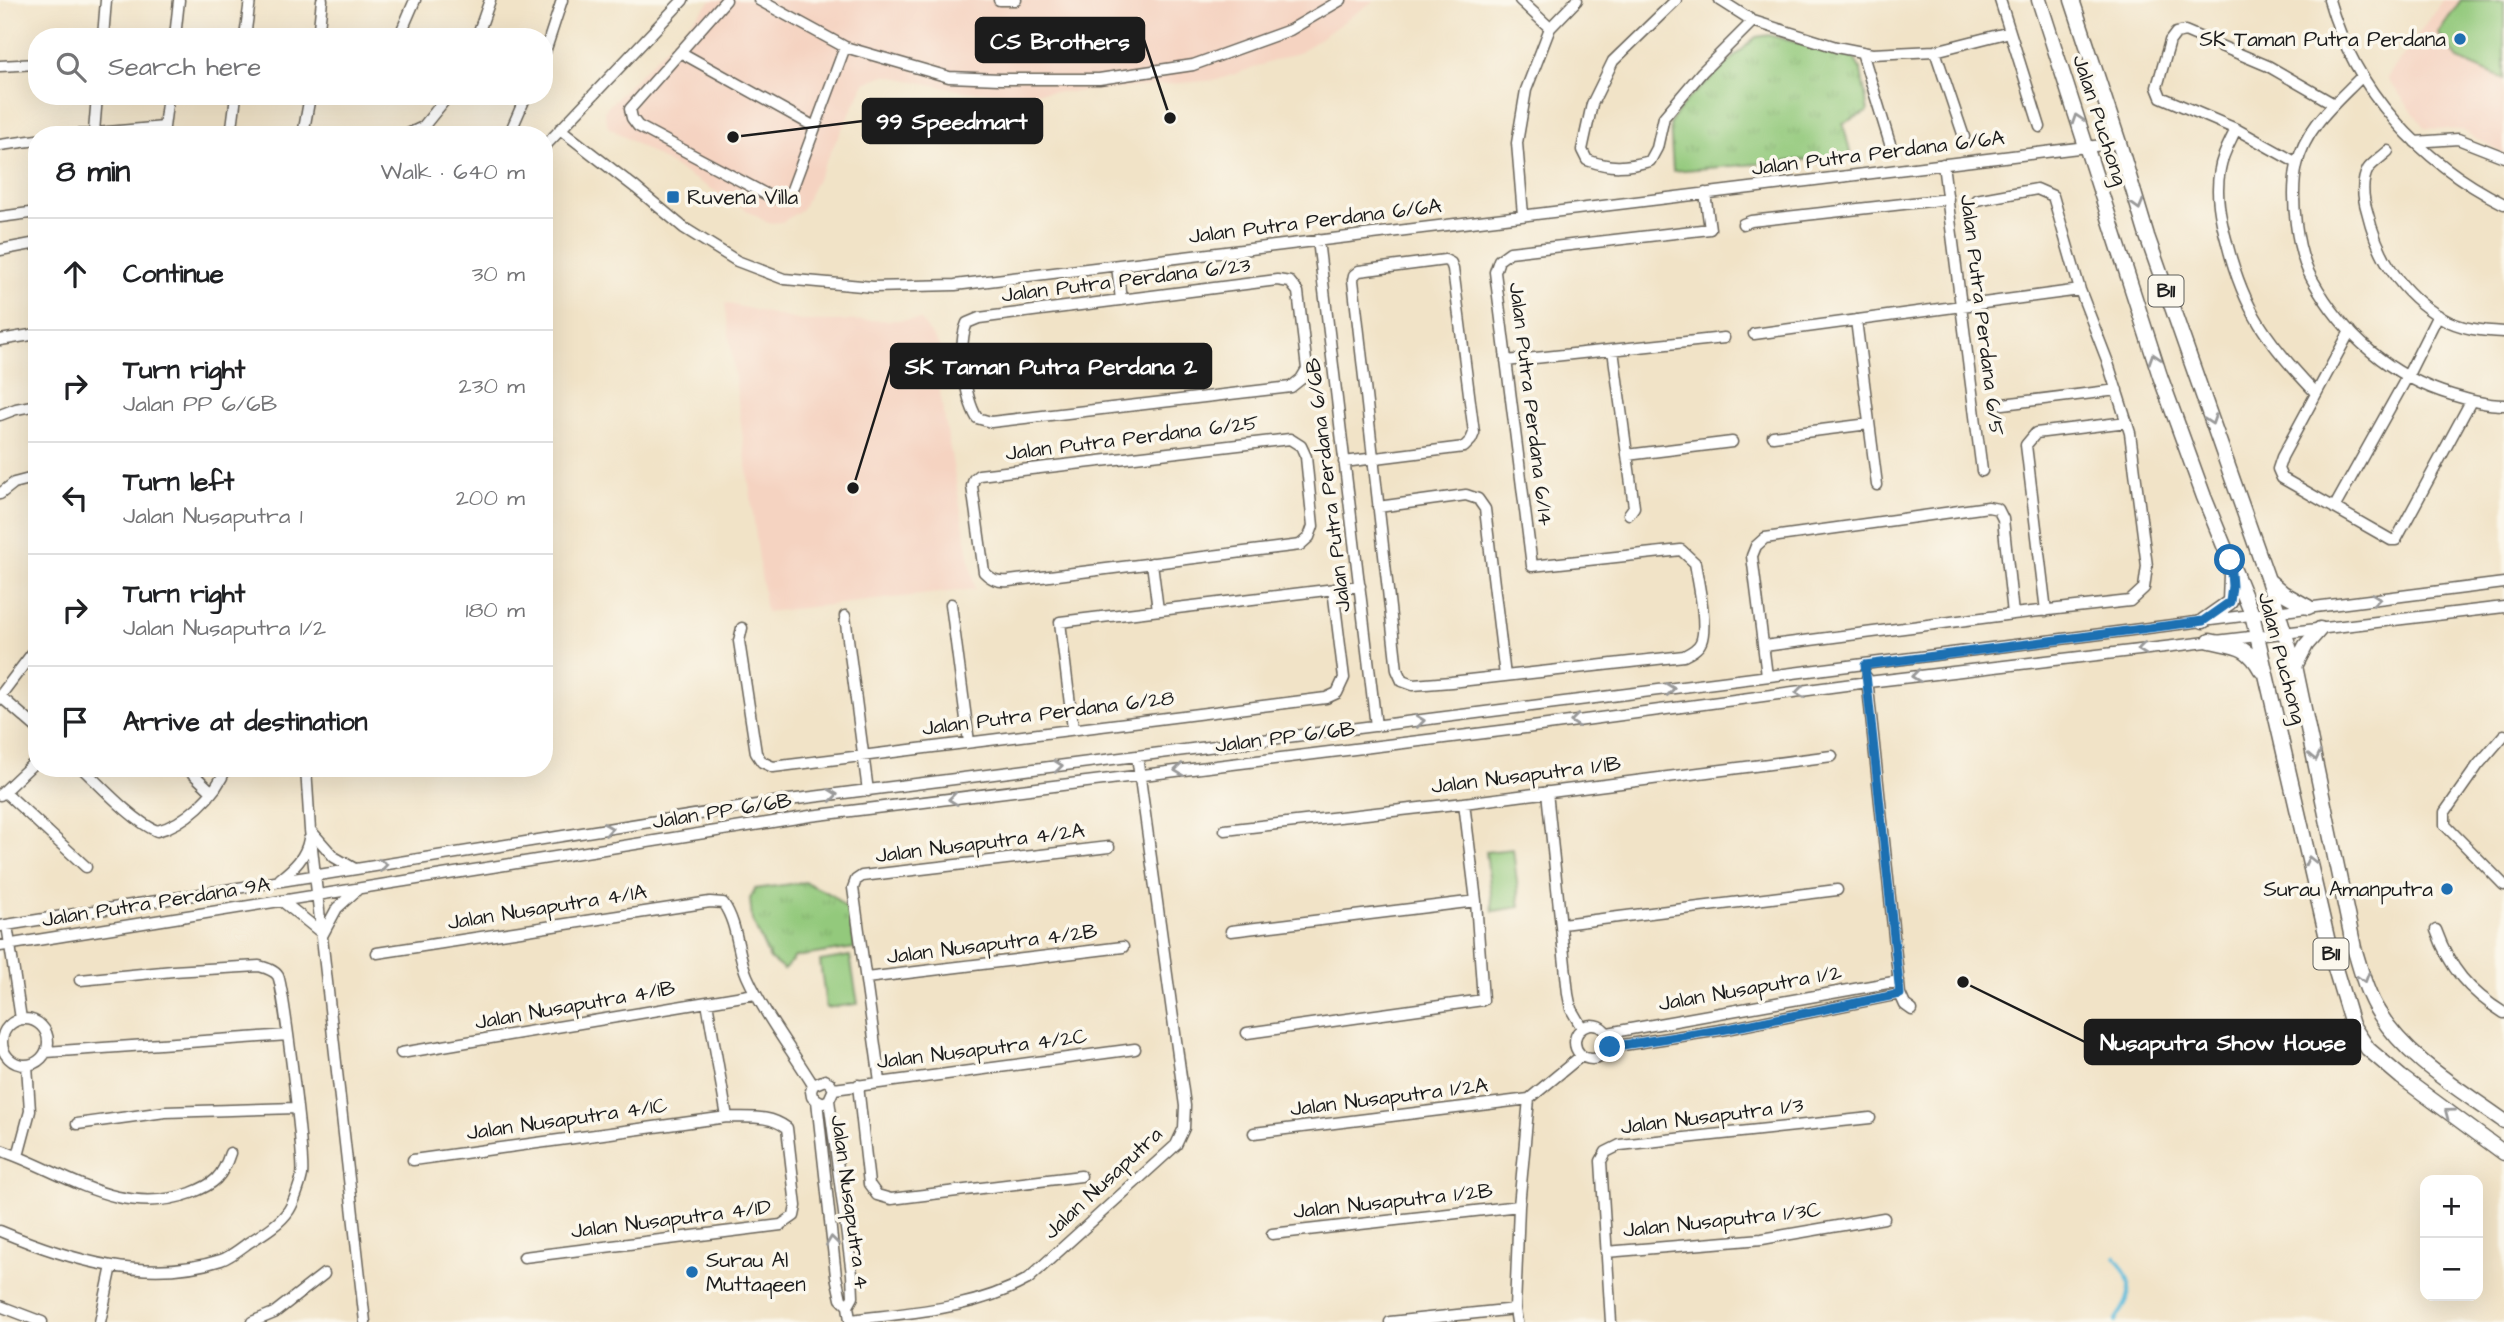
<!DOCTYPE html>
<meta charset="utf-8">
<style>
body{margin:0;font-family:"Architects Daughter",sans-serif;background:#f6f6f6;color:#202124}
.controls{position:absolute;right:21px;bottom:21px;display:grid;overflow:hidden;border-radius:14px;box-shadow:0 7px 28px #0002}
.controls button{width:63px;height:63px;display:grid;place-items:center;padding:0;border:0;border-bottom:2px solid #e0e0e0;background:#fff;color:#202124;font:35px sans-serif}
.stop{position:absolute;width:21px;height:21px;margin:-16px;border:5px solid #1f6fb2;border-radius:50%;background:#fff}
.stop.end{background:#1f6fb2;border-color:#fff;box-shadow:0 2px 7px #0008}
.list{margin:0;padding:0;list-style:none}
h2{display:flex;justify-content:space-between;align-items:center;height:91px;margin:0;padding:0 28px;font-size:30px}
h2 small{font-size:23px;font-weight:400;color:#757577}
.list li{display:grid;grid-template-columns:46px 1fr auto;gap:21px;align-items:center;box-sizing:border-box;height:112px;padding:0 28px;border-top:2px solid #e0e0e0}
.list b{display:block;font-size:26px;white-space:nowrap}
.list p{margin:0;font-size:23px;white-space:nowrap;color:#757577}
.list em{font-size:23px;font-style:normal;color:#757577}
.icon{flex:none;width:38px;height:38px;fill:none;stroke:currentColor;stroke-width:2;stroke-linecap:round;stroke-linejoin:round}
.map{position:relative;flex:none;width:2504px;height:1322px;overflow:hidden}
.search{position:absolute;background:#fff;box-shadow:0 7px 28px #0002;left:28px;top:28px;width:525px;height:77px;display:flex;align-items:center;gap:18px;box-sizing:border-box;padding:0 24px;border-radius:28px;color:#757577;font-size:26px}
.panel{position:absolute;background:#fff;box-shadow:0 7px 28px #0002;left:28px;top:126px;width:525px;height:651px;border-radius:28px}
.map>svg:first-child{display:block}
.built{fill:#f5d3c1}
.green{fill:#93c97b;stroke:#58724c;stroke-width:2}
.park{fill:url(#park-tufts);stroke:#58724c;stroke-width:2}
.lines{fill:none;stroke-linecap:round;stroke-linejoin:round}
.stream{stroke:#5cbbdb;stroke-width:3.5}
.minor-casing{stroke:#676258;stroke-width:13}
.major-casing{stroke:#676258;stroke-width:17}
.minor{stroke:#fff;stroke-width:10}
.major{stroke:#fff;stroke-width:14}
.oneway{stroke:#999}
.route{stroke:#1f6fb2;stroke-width:9}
.poi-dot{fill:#1f6fb2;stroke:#fbf7ec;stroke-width:2.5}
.labels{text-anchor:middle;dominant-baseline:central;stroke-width:7;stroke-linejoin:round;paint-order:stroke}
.shield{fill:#fbf7ec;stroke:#5f5e5a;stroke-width:2}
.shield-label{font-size:19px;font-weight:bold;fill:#1c1c1c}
.poi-label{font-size:21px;fill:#1c1c1c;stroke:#fbf7ec;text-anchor:end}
.street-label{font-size:21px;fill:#1c1c1c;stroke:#fbf7ec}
.leader{fill:none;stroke:#1c1c1c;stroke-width:2.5}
.callout-dot{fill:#1c1c1c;stroke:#fbf7ec;stroke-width:2.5}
.callout{fill:#1c1c1c;stroke:#1c1c1c;stroke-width:2.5}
.callout-label{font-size:23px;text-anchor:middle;font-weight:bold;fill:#fff}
</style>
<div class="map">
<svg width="2504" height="1322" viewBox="0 0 2504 1322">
<defs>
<pattern id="park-tufts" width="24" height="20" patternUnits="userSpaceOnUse" patternTransform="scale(1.75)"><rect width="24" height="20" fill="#93c97b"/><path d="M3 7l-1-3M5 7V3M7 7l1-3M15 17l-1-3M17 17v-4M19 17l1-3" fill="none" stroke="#7eac6a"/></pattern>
</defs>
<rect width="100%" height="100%" fill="#fbf7ec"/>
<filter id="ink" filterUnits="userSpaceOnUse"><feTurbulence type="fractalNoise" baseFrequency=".0143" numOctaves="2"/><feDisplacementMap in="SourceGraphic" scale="14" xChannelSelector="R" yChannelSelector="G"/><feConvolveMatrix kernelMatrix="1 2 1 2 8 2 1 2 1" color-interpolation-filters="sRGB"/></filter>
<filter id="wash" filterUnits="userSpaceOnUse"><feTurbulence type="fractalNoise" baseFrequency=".00686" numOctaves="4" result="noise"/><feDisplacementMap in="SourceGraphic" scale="28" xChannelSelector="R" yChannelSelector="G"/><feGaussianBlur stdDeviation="1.57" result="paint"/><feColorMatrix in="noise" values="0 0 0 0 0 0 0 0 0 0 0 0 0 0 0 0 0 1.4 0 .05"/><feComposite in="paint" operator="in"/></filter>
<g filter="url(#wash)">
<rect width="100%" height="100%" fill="#f1e3c7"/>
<path class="built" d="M712 0H1375L1300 52 1217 80 1076 92H968L885 75 865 83 802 209 783 222 768 223 608 127 604 111Z
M2443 0H2504V154L2462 130 2425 128 2387 78Z
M725 303 801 321 921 320 949 360 939 387 975 589 766 612Z"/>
<path class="green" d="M2461 0H2504V79L2458 59 2438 33Z
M1513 849 1520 907 1493 911 1486 852Z
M850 956 858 1004 826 1008 820 961Z"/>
<path class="park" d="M1769 35 1854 58 1861 70 1868 112 1843 123 1851 156 1673 171 1670 123 1686 101 1756 37Z
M805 882 832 895 848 910 855 948 795 957 784 970 770 959 752 920 750 899 755 889Z"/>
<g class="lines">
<path class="stream" d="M2115 1322C2116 1317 2120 1314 2123 1308 2135 1289 2128 1273 2115 1257"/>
</g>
</g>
<g filter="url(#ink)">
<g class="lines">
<defs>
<path id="minor" d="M726 0 630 109 632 118 638 126 773 198 785 199 791 192 845 47
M759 0 845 47 949 77 1000 79H1099L1193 65 1290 30 1341 0
M999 0H1016
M1520 0 1550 28
M1676 0 1613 61 1592 104 1582 150 1587 160C1611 169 1627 167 1650 161L1657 148 1664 117 1702 72 1753 21
M1720 0 1753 21 1836 47 1872 54 1935 51 2010 32
M2000 0 2040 127
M2329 0C2355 91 2420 162 2504 204
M103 37 106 0
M175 37 179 0
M245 37 250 0
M318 37 322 0
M399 37 415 0
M477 37 490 0
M1935 51 1964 137
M680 52 815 127
M1862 52 1891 147
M544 55 562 0
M0 66 37 64
M2362 76C2337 102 2305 127 2297 165 2290 196 2296 251 2312 279 2343 335 2391 377 2452 395 2469 400 2486 405 2504 405
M560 129 636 188 684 228 737 261 784 279 873 287 955 285 2119 143
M2236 129C2230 142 2222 155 2220 169 2215 194 2220 218 2227 243 2244 311 2268 343 2316 393
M94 132 97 96
M74 135 164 127
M163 135 168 96
M231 135 236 96
M303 135 310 96
M406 135 423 127 448 96
M509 135 526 96
M2415 142 2458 139 2504 157
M0 145 37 140
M544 147 683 0
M2388 151C2383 156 2372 163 2368 169 2361 182 2363 198 2367 211 2378 257 2400 293 2442 318 2460 329 2483 331 2504 332
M2297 163 2236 129 2161 97 2157 87 2170 41 2176 33 2185 31 2268 66 2334 104
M1943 164 1982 471
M1976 200 2037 189 2053 196 2080 290 2107 360 2130 433 2147 566 2144 588 2130 601 2013 614
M1523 215 1517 143 1526 90 1550 28 1577 0
M0 217 37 212
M1743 224 1751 221 1948 199
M1318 240 1376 726
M0 250 37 243
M1117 266 1121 300
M1277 280 1290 282 1298 292 1307 369 1301 379 1291 387 991 422 977 418C965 398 957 345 967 323L979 318Z
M1856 320 1877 485
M2350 331 2282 457 2278 469 2282 478 2391 540H2396L2471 401
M1754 334 2080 290
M0 340 37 334
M1613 350 1634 507 1629 514
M1506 361 1724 338
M2003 404 2117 390
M0 415 16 409 37 405
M1773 436 1869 424
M1290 439 1301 446 1306 457 1313 526 1309 537 1300 545 1009 581C998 582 992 580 984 572L972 486 974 479 979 475Z
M1627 455 1732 442
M1344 462 1464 447 1471 440 1474 433 1453 269 1451 263 1445 260 1359 271 1354 275 1353 280 1397 670 1402 681 1413 685 1451 682 1684 656C1690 653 1698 649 1701 642 1708 625 1698 582 1695 563L1681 550 1532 566 1495 272 1499 260 1510 252 1710 229 1705 193
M0 494 14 483 37 477
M1378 507 1466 495 1478 499 1485 509 1505 676
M2334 508 2407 377 2438 315
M1152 563 1158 610
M951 604 969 742
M2046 611 2026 445 2036 433 2127 422
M845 616 868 791
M742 628 739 641 756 753 762 762 773 767 1326 698 1337 693 1344 678 1333 589
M1764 646 2013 614 2003 519 1998 509 1988 507 1765 538 1756 546 1752 556 1767 676
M1867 678 1900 994 1905 1005 1912 1010
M0 696 37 647
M0 696 37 728
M1073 729 1060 622 1360 586
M2504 735 2478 765 2445 812V825L2504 885
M82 768C101 786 134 822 157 831 185 824 216 795 226 768
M187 768 212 792
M306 768 310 830 365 1322
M4 791 86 867
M1547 792 1568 994 1571 1009 1582 1028
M0 795 37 760
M1225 830 1464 803 1832 756
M312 832 334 857 355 869
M280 879C294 868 306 857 309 839
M282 901 323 934
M1562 924 1837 890
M7 925 21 1019
M0 926 781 801 2504 583
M2436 930C2450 969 2469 991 2504 1013
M1231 931 1476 901
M323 934 337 908 357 890
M0 946 810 816 1525 728 1868 682 2504 607
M377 953 710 902 723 903C738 924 737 953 747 976 764 1014 791 1049 813 1085L811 1091 812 1097 823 1103 829 1100 834 1089 830 1083 825 1080 813 1085
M866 978 1123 947
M707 1002 727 1117
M2 1042a23 23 0 1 1 46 0a23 23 0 1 1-46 0Z
M1575 1042a17 17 0 1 1 34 0a17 17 0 1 1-34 0Z
M1247 1033 1483 1000 1476 901 1464 803
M1608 1033 1899 981
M1610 1047 1727 1029 1900 994
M46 1052 288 1035
M401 1053 755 994
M880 1081 853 888 856 880 862 876 1109 847
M858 1085 869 1184 877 1195 891 1199 1081 1176
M834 1089 1135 1049
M829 1100 852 1274 853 1297 848 1306
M817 1101 836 1276 841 1299 848 1306 850 1320C912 1312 972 1310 1028 1279L1176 1145 1184 1128 1185 1106 1137 756
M77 1124 165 1112 296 1108
M1254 1133 1529 1099
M0 1150C63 1171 119 1219 191 1193 214 1184 222 1178 230 1153
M18 1156 30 1111 27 1065
M413 1160 727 1117C748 1118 769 1114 787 1128L796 1206 794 1216 781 1225 524 1257
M0 1231C69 1260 147 1284 221 1260 230 1257 240 1249 248 1243 261 1235 280 1224 289 1210 294 1202 300 1185 302 1175 305 1161 283 985 278 976 274 970 266 968 259 966L173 971 80 980
M1272 1234 1519 1206
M1606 1252 1762 1239 1884 1218
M0 1306 42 1322
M100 1322 112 1266
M252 1322 274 1313 324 1274
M1390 1322 1515 1309
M1517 1322 1515 1309 1519 1206 1529 1099 1581 1056
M1611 1322 1601 1161 1606 1152 1620 1145 1870 1118"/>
<path id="major" d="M2039 0 2160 376 2204 497 2252 614 2331 955 2352 1025 2368 1049 2401 1077 2504 1153
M2072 0 2119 143 2147 236 2268 580 2295 666 2354 948C2361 970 2366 993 2379 1013 2408 1060 2460 1089 2504 1121
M2269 581 2283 593 2308 607
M2203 621 2230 602 2231 574
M2210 641C2236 647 2247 645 2261 670
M2295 666 2306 645 2320 629"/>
</defs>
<use href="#minor" class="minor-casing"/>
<use href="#major" class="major-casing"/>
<use href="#minor" class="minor"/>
<use href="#major" class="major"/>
</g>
<defs><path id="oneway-chevron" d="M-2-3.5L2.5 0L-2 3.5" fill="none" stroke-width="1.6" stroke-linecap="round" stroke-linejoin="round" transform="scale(1.75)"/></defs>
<g class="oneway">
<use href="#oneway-chevron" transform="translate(2077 119) rotate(-108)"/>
<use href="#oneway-chevron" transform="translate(2138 205) rotate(74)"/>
<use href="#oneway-chevron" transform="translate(2154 358) rotate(-108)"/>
<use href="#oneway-chevron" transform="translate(2211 420) rotate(71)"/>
<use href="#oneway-chevron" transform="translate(2376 599) rotate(-7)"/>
<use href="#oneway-chevron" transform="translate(2142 649) rotate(173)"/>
<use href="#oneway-chevron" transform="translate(1916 676) rotate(173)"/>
<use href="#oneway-chevron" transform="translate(1670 689) rotate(-7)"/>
<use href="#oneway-chevron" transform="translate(1800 692) rotate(172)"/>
<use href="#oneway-chevron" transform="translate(1420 721) rotate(-7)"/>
<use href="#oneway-chevron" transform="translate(1575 721) rotate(173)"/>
<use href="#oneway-chevron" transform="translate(2315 756) rotate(78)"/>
<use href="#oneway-chevron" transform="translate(1058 766) rotate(-7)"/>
<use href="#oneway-chevron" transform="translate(1179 770) rotate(173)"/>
<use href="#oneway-chevron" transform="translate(833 795) rotate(-7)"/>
<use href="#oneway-chevron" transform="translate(953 799) rotate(173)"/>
<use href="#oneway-chevron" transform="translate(608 829) rotate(-9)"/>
<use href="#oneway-chevron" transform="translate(2310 861) rotate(-103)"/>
<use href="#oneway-chevron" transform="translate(383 865) rotate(-8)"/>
<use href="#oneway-chevron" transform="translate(2364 978) rotate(73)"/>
<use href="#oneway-chevron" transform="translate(2449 1113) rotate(-143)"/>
<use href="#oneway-chevron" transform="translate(832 1241) rotate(-97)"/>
</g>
</g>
<g class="lines" filter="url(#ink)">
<path class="route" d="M1610 1047 1727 1029 1900 994 1865 665 2203 621 2230 602 2232 586 2230 560"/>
</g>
<g class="poi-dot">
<circle cx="2460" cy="39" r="7"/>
<rect x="666" y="190" width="14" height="14" rx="3.5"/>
<circle cx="2447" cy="889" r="7"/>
<circle cx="692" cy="1272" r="7"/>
</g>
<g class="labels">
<g class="shield">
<rect x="2148.5" y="275.5" width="35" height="31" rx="5"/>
<rect x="2313.5" y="938.5" width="35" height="31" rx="5"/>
</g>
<g class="shield-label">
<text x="2166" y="291">B11</text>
<text x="2331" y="954">B11</text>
</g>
<g class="poi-label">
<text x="2446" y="39">SK Taman Putra Perdana</text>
<text x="687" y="197" text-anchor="start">Ruvena Villa</text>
<text x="2433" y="889">Surau Amanputra</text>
<text x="706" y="1260" text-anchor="start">Surau Al<tspan x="706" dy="24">Muttaqeen</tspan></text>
</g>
<g class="street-label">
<text transform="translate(2100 120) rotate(72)">Jalan Puchong</text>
<text transform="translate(1878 153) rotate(-7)">Jalan Putra Perdana 6/6A</text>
<text transform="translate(1315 221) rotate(-7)">Jalan Putra Perdana 6/6A</text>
<text transform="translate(1126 280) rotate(-7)">Jalan Putra Perdana 6/23</text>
<text transform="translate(1982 315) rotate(83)">Jalan Putra Perdana 6/5</text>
<text transform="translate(1531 404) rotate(83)">Jalan Putra Perdana 6/14</text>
<text transform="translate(1132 438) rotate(-7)">Jalan Putra Perdana 6/25</text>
<text transform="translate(1328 485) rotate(-97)">Jalan Putra Perdana 6/6B</text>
<text transform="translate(2282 658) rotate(75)">Jalan Puchong</text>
<text transform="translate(1048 713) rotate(-7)">Jalan Putra Perdana 6/28</text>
<text transform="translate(1285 737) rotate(-7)">Jalan PP 6/6B</text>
<text transform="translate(1526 775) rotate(-7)">Jalan Nusaputra 1/1B</text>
<text transform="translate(722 811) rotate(-9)">Jalan PP 6/6B</text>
<text transform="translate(980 843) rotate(-7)">Jalan Nusaputra 4/2A</text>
<text transform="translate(156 902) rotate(-9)">Jalan Putra Perdana 9A</text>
<text transform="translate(547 907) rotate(-9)">Jalan Nusaputra 4/1A</text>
<text transform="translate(992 944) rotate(-7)">Jalan Nusaputra 4/2B</text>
<text transform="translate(1750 988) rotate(-10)">Jalan Nusaputra 1/2</text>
<text transform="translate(575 1005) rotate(-10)">Jalan Nusaputra 4/1B</text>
<text transform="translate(982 1049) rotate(-7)">Jalan Nusaputra 4/2C</text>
<text transform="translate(1389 1097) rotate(-7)">Jalan Nusaputra 1/2A</text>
<text transform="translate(1712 1116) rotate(-7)">Jalan Nusaputra 1/3</text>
<text transform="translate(567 1119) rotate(-8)">Jalan Nusaputra 4/1C</text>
<text transform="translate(1103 1183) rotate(-43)">Jalan Nusaputra</text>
<text transform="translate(1393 1201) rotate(-6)">Jalan Nusaputra 1/2B</text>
<text transform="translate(850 1202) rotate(82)">Jalan Nusaputra 4</text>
<text transform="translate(671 1219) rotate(-7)">Jalan Nusaputra 4/1D</text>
<text transform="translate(1722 1220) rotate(-6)">Jalan Nusaputra 1/3C</text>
</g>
</g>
<path class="leader" d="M1170 118L1144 40M733 137L863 121M853 488L891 366M1963 982L2085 1042"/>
<g class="callout-dot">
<circle cx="1170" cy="118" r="7"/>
<circle cx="733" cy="137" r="7"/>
<circle cx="853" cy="488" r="7"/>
<circle cx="1963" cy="982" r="7"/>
</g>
<g class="callout">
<rect x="976" y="18" width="168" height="44" rx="7"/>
<rect x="863" y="99" width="179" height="44" rx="7"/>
<rect x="891" y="344" width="320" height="44" rx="7"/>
<rect x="2085" y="1020" width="275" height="44" rx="7"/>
</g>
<g class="callout-label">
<text x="1060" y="49">CS Brothers</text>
<text x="952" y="129">99 Speedmart</text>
<text x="1051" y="374">SK Taman Putra Perdana 2</text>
<text x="2223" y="1050">Nusaputra Show House</text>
</g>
</svg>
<div class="controls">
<button>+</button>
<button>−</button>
</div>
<div class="stop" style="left:2230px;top:560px"></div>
<div class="stop end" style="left:1610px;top:1047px"></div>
<div class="search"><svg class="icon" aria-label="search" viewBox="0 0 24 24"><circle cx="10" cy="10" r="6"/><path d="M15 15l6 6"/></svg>Search here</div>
<section class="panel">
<h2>8 min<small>Walk · 640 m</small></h2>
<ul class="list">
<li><svg class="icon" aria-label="ahead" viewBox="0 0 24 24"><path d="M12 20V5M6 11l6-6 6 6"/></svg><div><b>Continue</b></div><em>30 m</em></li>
<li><svg class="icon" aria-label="right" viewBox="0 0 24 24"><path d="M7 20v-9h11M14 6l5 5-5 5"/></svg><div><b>Turn right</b><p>Jalan PP 6/6B</p></div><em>230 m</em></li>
<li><svg class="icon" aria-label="left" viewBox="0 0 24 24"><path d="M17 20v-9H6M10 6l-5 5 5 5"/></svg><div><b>Turn left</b><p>Jalan Nusaputra 1</p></div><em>200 m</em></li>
<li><svg class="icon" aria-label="right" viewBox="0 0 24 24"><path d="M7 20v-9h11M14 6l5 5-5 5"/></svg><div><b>Turn right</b><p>Jalan Nusaputra 1/2</p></div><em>180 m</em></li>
<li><svg class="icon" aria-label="arrive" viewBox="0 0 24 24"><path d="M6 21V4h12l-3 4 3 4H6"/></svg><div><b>Arrive at destination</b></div></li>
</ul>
</section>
</div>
